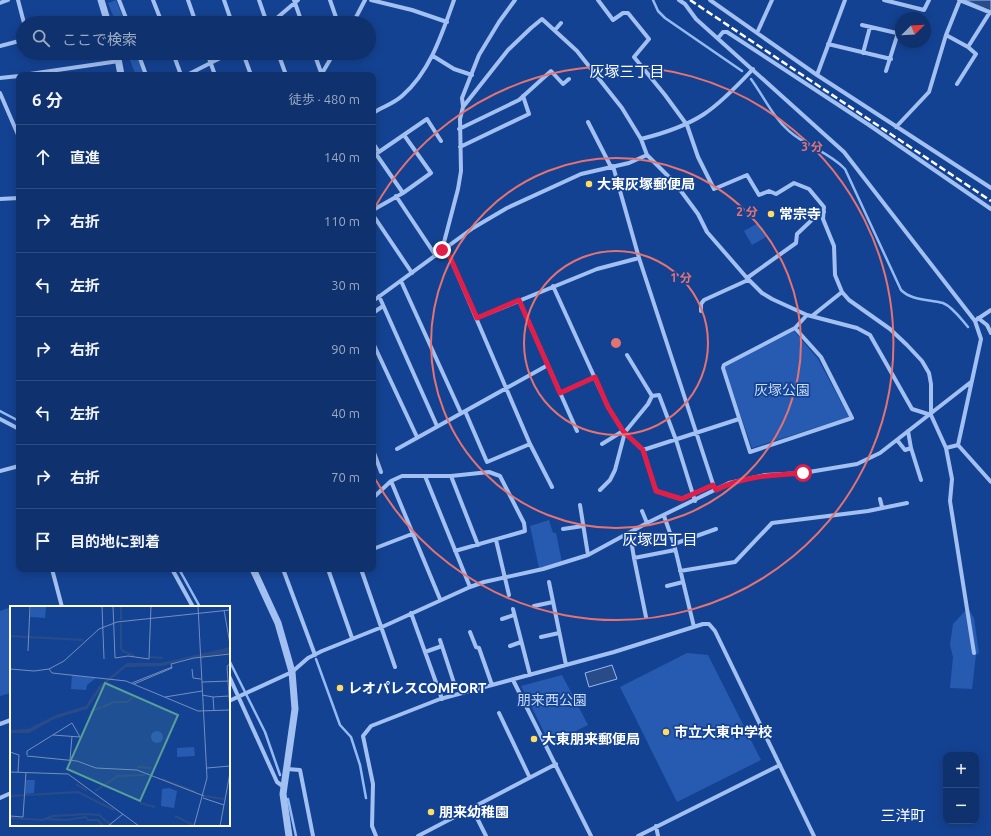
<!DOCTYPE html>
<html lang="ja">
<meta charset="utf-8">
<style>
body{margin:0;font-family:Ubuntu,"Noto Sans JP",sans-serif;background:#183a73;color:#f1f3f6}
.controls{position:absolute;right:12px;bottom:12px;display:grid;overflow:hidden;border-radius:8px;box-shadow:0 2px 10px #0003}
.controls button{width:36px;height:36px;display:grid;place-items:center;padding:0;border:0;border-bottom:1px solid #2f4d81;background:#0f326e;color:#f1f3f6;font:20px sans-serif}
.compass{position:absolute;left:895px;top:12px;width:36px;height:36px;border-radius:50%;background:#0f326e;box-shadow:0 2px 10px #0003;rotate:66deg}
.stop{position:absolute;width:12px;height:12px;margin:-9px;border:3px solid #e11d48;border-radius:50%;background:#fff}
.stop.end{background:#e11d48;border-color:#fff;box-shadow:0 1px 4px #0008}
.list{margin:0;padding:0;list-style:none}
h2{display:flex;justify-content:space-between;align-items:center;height:52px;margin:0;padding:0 16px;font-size:17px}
h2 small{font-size:13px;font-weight:400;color:#9baac2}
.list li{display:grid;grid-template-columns:26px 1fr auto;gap:12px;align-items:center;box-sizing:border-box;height:64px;padding:0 16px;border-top:1px solid #2f4d81}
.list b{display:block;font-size:15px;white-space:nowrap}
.list em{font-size:13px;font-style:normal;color:#9baac2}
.icon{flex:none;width:22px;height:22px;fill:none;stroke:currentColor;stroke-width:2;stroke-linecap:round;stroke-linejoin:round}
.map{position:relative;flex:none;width:991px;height:836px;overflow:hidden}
.search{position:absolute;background:#0f326e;box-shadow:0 2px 10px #0003;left:16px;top:16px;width:360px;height:44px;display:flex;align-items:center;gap:10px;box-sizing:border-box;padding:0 14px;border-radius:22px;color:#9baac2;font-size:15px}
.panel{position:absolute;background:#0f326e;box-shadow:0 2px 10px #0003;left:16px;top:72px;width:360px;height:500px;border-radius:8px}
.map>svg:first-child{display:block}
.green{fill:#265bb1}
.water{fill:#294c88;stroke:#94baf4}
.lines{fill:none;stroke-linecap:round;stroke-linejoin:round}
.stream{stroke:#94baf4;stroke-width:2.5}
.minor{stroke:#a2c0f1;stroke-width:4}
.tertiary{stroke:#a2c0f1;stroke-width:7}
.rail{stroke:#fff;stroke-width:2.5;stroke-dasharray:7 3;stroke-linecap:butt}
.route{stroke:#e11d48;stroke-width:5}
.ring{fill:none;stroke:#e47373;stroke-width:2}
.poi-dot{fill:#ffdc62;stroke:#144292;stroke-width:1.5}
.labels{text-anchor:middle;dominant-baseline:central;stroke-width:3.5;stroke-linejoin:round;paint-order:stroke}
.poi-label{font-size:14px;font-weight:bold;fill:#fff;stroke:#144292;text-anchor:start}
.park-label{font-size:14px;fill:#c9ddfc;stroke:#144292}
.neighbourhood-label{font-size:15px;fill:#fff;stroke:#144292}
.inset-river{fill:none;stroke:#294c88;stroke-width:2}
.inset-road{fill:none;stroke:#728ebe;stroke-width:1}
.view{fill:#579f9a;fill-opacity:0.15;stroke:#579f9a;stroke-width:2}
.inset-edge{fill:none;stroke:#fff;stroke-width:2}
.centre{fill:#e47373;stroke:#144292;stroke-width:2}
.ring-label{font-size:12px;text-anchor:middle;font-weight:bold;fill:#e47373;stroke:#144292;stroke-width:3.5;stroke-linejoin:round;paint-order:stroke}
</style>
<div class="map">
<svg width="991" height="836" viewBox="0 0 991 836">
<rect width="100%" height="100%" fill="#144292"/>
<path class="green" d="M116 0 125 23H116L108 3Z
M127 53H136L144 75H136Z
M758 223 766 237 752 245 744 231Z
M794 331 818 359 849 417 752 448 725 370 726 366Z
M549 520 553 533H556L562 562 539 568 530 526Z
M11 607V693L0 696V611Z
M969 610 974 618 979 653 976 655 972 689 950 688 953 657 950 645 953 624 965 611Z
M687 653 708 655 761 760 677 802 620 687Z
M562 675 588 725 550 744 521 686Z"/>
<path class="water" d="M965 0H991V11Z
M612 665 617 679 589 687 585 673Z"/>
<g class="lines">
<path class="stream" d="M653 0 658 11 665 18 742 71
M751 79C764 97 773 117 789 131 807 147 829 152 845 169L901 290C912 301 929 299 943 303 953 307 961 319 968 327
M0 411 19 421
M179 569 200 607
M316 659 340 725 351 737 360 765 366 798
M229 660 265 732 280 775
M288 799 296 836"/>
<path class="minor" d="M18 0 24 23
M119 0 128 23
M153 0 162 23
M188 0 196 23
M224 0 232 23
M259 0 267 23
M294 0 302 23
M330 0 338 23
M371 0 412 10 447 22
M598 0 613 20 623 13H628L649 39 634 57 665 95 687 125 698 157 714 189 747 175 759 195 769 191 776 194 794 183 809 189 824 207 823 219 834 246 835 275 842 292 849 300 890 329 907 345 922 361 929 373 931 384V415L946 448 952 479 950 501 974 653
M679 0 685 4 696 19 844 152 975 321 981 339 958 445
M710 0 817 75 991 188
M884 0 924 10 929 0
M959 0 991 13
M0 3 8 0
M271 23 298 0
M353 23 365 0
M862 25 901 34
M555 30 561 23
M757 33 772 0
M946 35 968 47 976 54 957 84
M718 38 723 32H727L869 125 991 209
M828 44 891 59
M0 46 23 40
M968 47 990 12
M138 53 146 75
M173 53 181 75
M207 53 215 75
M243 53 251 75
M278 53 286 75
M314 53 322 75
M863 53 870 27
M433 56 454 69 472 75
M886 71 898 33
M23 75 119 61
M187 75 230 53
M321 75 334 53
M817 75 845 0
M0 78 19 76
M0 93 19 137
M463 106 462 98 479 55 499 22 515 0
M373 113C382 107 393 104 402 96 430 72 442 34 454 0
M588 122 611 167
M896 127 929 92 946 35 960 0
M459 129 519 100 551 71 563 84 569 79
M641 139C697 125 714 111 753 69
M373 143 379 152
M460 147 529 114 523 96
M373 156 427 119 441 141
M613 166 639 258 715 490
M403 193 431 173 404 135
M396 196 436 256
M0 199 19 198
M373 210 403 193 376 154
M373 215 412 273
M442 250 458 189 461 171 460 119 463 107 508 50 531 28 542 19 577 51 622 108 641 139 647 155 675 183 698 214 707 232 747 278 762 293 772 299 807 315 857 328 870 335 912 409 931 415
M442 250 450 257 530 444 552 487
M747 278 796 243 797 234 814 218 824 212
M401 281 461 413
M553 286 608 407 623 431 643 450 739 419
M379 296 437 426
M519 300 577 431
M373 301 473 228 507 208 581 174 629 163 647 155
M701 311V304L704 300 748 280
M373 313 383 306
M812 316 842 292
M477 318 597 269 639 258
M978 318 987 325 991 333
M976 320 991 310
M795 328 821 357 852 418 750 452 723 368 724 365 795 328 807 315
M373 343 417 437
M627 355 652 396 659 395 676 440 695 501
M560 393 595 377
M465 411 487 462 530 444
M0 419 19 429
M897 440 905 450 911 448 908 431
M602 444 623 431
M958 445 991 482
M911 448 921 480
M946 448 958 445
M397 449 548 365
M373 450 381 472
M643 450 656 491 681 499 713 485
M0 471 19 466
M425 476 470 587
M451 476 478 545
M391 481 440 599
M600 490 610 480 615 470 625 432 648 404 652 396
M375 496 391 481 402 476H451L489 472 500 476 524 523 525 531 455 551
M880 499 882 507
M580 505 588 555
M642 511 647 523
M664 516 674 544 694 627
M563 529 583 526
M496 540 509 595
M674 544 716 529
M632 546 634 558 675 550
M373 549 412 534
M634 558 646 617
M52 569 62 607
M172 569 193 607
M283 569 315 655
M328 569 352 638
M361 569 395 667
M680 571 735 562 772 523 868 511 907 503
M549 582 566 665
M667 586 683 582
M534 606 553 602
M513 609 530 675
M411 613 442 699
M502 619 514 615
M470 632 476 647 479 648 492 685
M541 637 559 633
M510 646 521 642
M425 652 442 646
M229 676 277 782 284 787
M513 680 591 836
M439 691 455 686 440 640
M229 701 292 672 308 658 322 651 382 627 470 587 484 582 543 569 588 555 647 523 729 483 765 475 803 473 857 464 880 453 971 382
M499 713 529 776
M0 724 11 720
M287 769 300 770 313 836
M0 798 11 793
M472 808 486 836
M656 826 658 836
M376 836 372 826 373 784 363 736 371 726 440 699 614 652 703 624H709L715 631 814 836
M418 836 556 764
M638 836 780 765"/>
<path class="tertiary" d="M101 0 108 23
M117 53 121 75
M253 569 278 623 292 672 295 709 283 794 289 836"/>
<path class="rail" d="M690 0 991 201"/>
</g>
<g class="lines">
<path class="route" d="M442 250 450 257 477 318 519 300 560 393 595 377 608 407 623 431 643 450 656 491 682 499 713 485 716 490C743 476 773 475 803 473"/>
</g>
<g class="ring">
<circle cx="616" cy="343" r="92"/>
<circle cx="616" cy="343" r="185"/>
<path d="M374 209A277 277 0 1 1 374 477"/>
</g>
<g class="poi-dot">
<circle cx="589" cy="184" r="4"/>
<circle cx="771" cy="214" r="4"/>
<circle cx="340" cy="688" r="4"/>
<circle cx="666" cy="732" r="4"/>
<circle cx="534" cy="739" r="4"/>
<circle cx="431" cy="812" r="4"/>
</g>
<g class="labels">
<g class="poi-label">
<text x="597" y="184">大東灰塚郵便局</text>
<text x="779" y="214">常宗寺</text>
<text x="348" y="688">レオパレスCOMFORT</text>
<text x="674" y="732">市立大東中学校</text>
<text x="542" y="739">大東朋来郵便局</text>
<text x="439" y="812">朋来幼稚園</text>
</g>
<g class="park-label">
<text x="782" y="390">灰塚公園</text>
<text x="552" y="700">朋来西公園</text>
</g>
<g class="neighbourhood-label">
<text x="627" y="71">灰塚三丁目</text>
<text x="660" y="539">灰塚四丁目</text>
<text x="903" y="815">三洋町</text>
</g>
</g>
<g transform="translate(10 606)">
<rect width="220" height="220" fill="#144292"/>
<path d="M21 1H36L35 12 20 11ZM62 69 86 72 77 79 76 84 61 83ZM141 131a6 6 0 1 1 12 0a6 6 0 1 1-12 0ZM184 141 185 150 167 151V142ZM16 174H25L24 187 15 188ZM159 182 167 185 164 202 151 200 152 183Z" fill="#265bb1"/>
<path d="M220 41V47L176 53 153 60 116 61 93 80 77 103 44 113 19 127H0V124L18 123 46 109 76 100 89 80 117 57H151Z" fill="#294c88"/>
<path class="inset-river" d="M111 0V14M0 30 73 34M111 43V17M111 44 124 50M139 51 153 52M93 101 104 96H117L123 91M80 106 92 101M127 161 141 162M152 173 186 186M66 178 77 185M85 185 108 170 135 169M0 190 68 186 104 204M194 190 214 193M130 197 145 201M165 210 183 219M0 212 33 214 42 210 78 208 89 209 102 220M36 213 56 214 76 211 78 214H88L93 220"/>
<path class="inset-road" d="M92 0 94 53M103 0 105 52 118 50 139 53 141 0M214 4 220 38M18 45 20 0M0 63 24 65 39 63 54 55 89 23 107 16 220 4M39 63 42 67 116 75 188 105 220 104M182 63 183 72 191 73M192 76 220 75M122 77 162 61M124 78 162 62 161 58 184 52 220 48M192 89 203 91 219 90M155 91 192 85M203 91 204 105M220 104 217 60 220 58M43 129 70 131M0 146 9 149 8 166M17 149V145L62 117 70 131M17 150 67 155 86 162 127 164 194 190M60 154 62 130M197 162 220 160M0 166 58 168 129 220M193 192 214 199M0 210 13 211 16 166M98 220 113 208M184 220 197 172 188 0M210 220 220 167"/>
<path class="view" d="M95 77 168 109 130 195 57 163Z"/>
<rect width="220" height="220" class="inset-edge"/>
</g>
<circle cx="616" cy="343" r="6" class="centre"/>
<g class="ring-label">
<text x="812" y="151">3 分</text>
<text x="747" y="216">2 分</text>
<text x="681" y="282">1 分</text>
</g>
</svg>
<div class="controls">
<button>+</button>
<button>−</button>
</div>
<svg class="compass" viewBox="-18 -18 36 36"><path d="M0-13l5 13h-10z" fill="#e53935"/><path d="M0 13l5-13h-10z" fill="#9baac2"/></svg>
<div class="stop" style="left:803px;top:473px"></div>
<div class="stop end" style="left:442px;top:250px"></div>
<div class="search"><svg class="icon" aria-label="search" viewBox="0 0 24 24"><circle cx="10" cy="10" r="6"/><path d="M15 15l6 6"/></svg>ここで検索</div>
<section class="panel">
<h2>6 分<small>徒歩 · 480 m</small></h2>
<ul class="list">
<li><svg class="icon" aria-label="ahead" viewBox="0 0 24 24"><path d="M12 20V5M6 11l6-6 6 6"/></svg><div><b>直進</b></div><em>140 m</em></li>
<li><svg class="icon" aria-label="right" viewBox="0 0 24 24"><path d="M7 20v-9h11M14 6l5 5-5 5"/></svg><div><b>右折</b></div><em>110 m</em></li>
<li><svg class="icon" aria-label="left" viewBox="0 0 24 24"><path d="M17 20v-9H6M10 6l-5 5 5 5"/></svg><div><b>左折</b></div><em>30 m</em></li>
<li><svg class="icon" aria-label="right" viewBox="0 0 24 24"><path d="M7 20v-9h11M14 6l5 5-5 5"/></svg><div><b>右折</b></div><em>90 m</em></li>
<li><svg class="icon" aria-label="left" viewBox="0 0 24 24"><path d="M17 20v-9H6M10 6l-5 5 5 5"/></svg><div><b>左折</b></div><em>40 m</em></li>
<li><svg class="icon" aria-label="right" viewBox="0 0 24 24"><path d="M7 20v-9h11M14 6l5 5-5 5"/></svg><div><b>右折</b></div><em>70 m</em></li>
<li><svg class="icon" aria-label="arrive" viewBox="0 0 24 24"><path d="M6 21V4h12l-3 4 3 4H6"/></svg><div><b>目的地に到着</b></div></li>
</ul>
</section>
</div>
